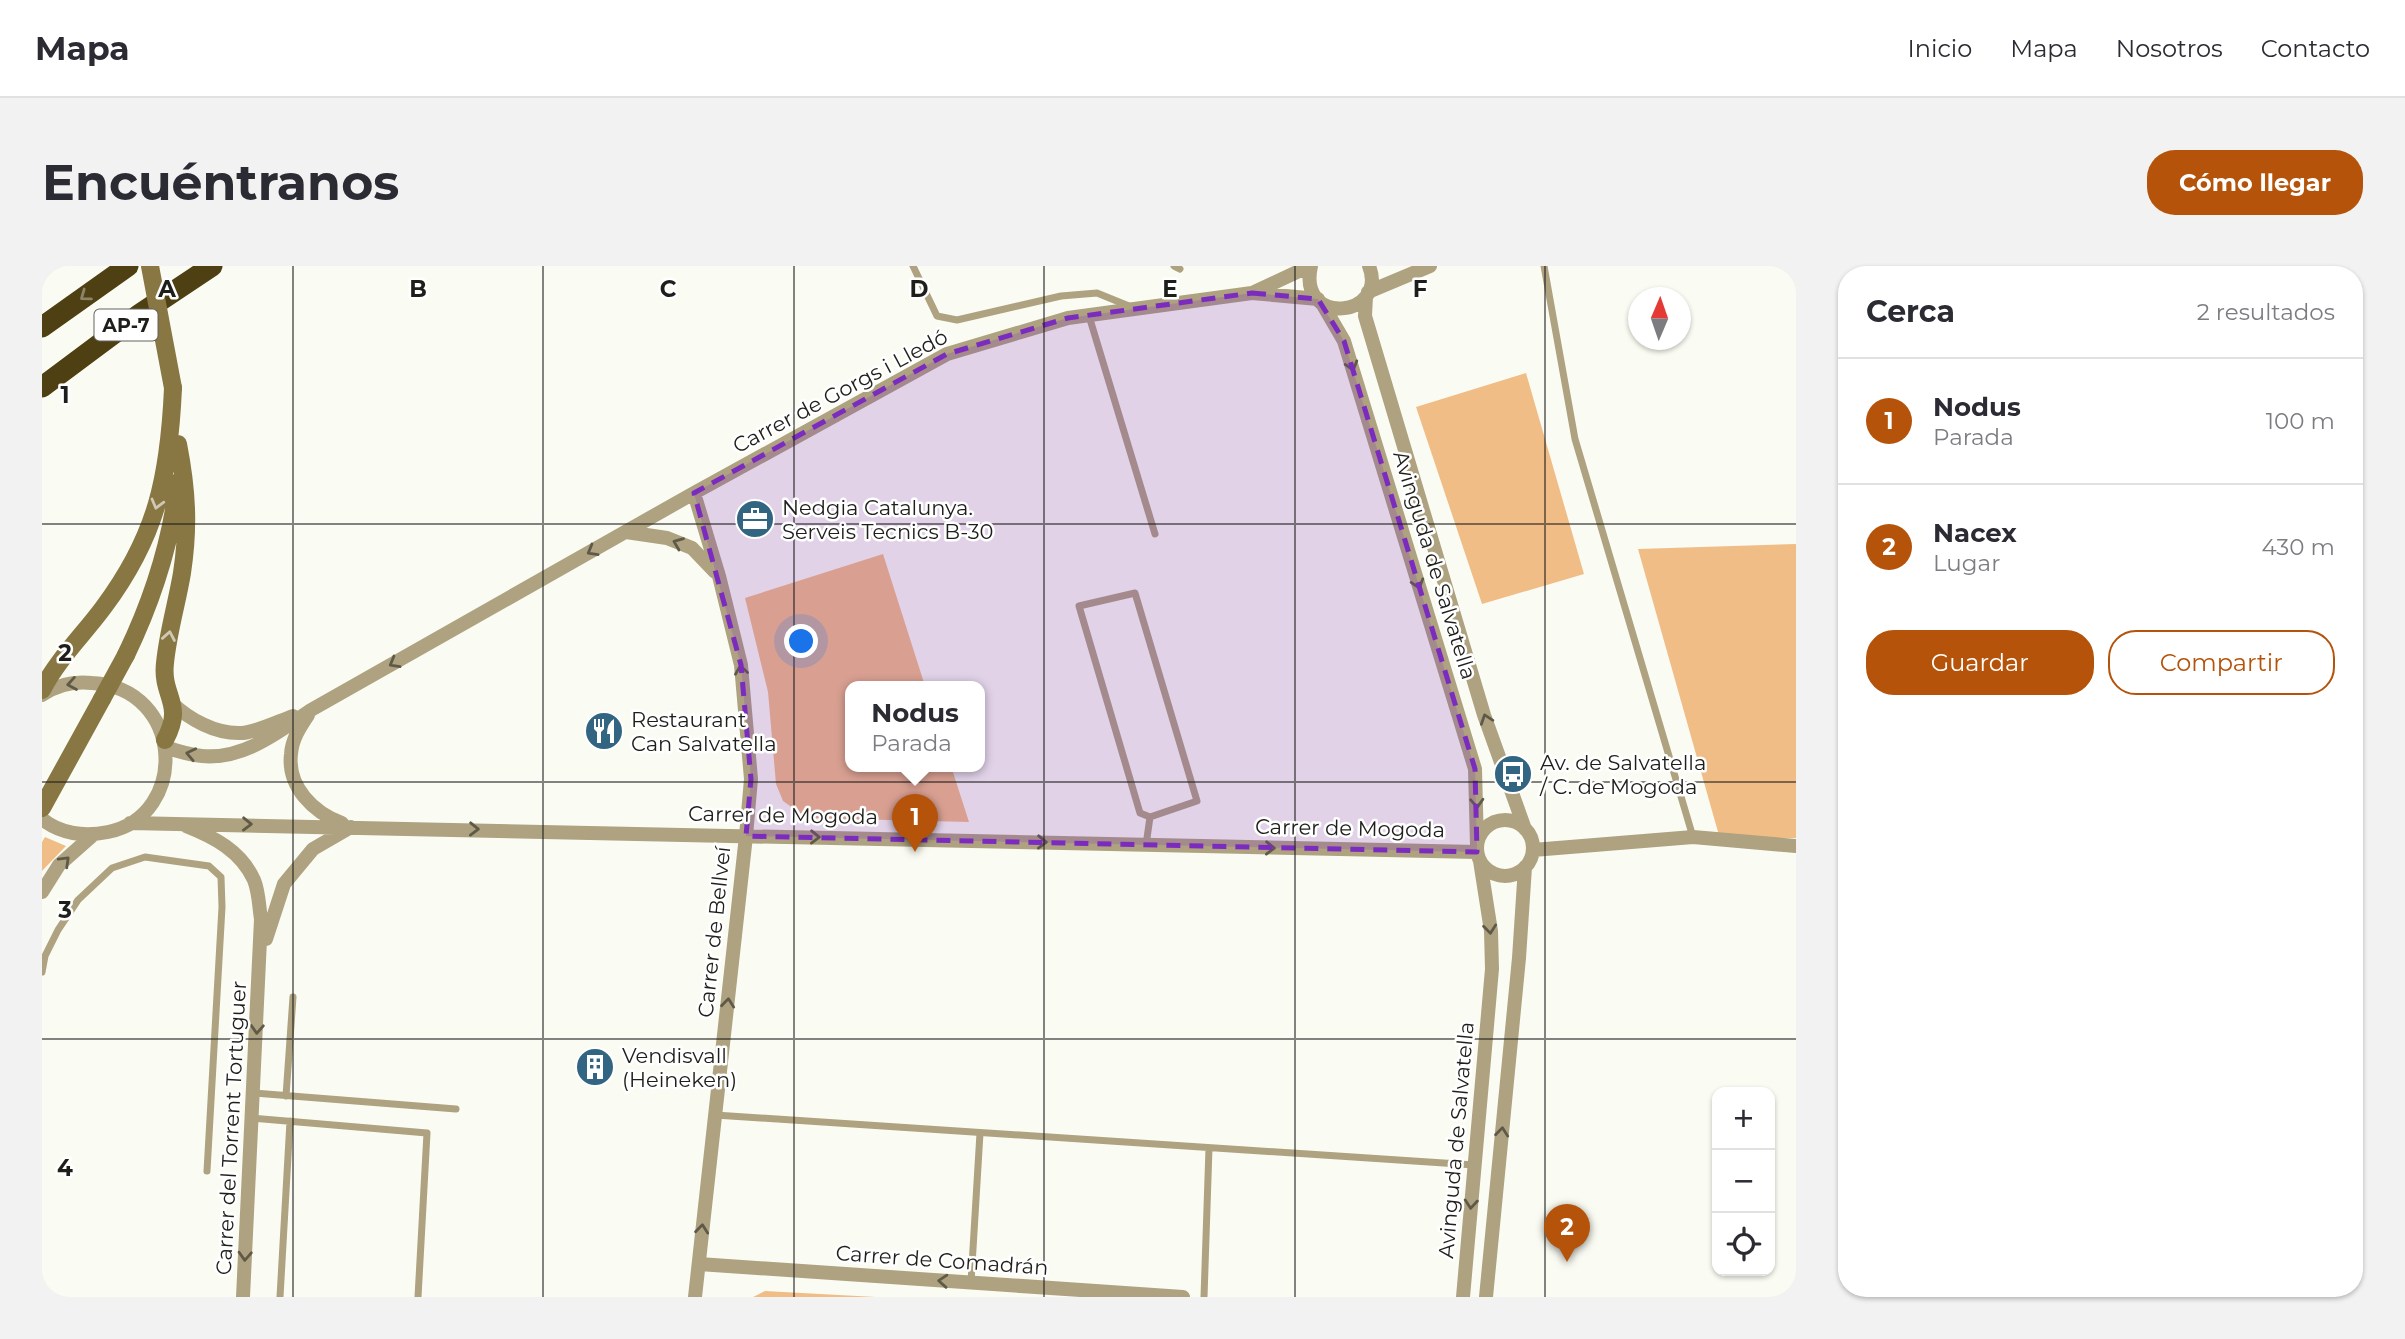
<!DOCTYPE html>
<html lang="es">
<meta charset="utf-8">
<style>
body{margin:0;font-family:Montserrat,sans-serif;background:#f2f2f3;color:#2b2b33}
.controls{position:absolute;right:21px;bottom:21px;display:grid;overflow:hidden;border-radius:14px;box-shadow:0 2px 5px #0004}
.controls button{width:63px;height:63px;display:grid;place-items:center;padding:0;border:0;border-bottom:2px solid #e1e1e2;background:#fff;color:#2b2b33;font:35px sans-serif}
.compass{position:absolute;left:1586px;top:21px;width:63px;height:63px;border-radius:50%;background:#fff;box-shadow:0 2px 5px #0004;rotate:2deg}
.you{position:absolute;left:760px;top:376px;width:24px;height:24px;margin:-18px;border:5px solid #fff;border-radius:50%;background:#1a73e8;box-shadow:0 0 0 10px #1a73e833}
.badge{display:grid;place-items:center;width:46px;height:46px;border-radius:50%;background:#b45309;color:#fff;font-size:23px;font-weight:700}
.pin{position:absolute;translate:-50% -58px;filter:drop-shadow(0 2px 4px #0008)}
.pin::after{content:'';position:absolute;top:37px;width:24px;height:21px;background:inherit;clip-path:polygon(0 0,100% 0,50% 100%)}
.popup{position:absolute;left:803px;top:415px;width:140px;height:91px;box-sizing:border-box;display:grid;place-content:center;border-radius:14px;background:#fff;filter:drop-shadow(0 2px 5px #0005);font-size:23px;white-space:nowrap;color:#7c7c81}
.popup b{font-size:26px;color:#2b2b33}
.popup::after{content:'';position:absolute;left:50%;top:100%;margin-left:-14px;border:14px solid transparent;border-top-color:#fff}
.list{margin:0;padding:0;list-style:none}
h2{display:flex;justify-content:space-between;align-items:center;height:91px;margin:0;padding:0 28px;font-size:30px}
h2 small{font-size:23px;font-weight:400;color:#7c7c81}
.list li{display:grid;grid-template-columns:46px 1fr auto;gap:21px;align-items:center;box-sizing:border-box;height:126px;padding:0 28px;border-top:2px solid #e1e1e2}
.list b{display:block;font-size:26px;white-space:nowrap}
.list p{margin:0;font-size:23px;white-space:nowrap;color:#7c7c81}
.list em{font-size:23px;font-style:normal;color:#7c7c81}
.actions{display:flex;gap:14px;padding:21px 28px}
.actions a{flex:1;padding:16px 0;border:2px solid #b45309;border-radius:28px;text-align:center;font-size:24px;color:#b45309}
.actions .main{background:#b45309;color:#fff}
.icon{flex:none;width:38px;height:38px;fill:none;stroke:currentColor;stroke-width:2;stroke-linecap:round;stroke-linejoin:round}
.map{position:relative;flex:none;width:1754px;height:1031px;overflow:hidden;border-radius:28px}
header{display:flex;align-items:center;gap:42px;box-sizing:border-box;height:98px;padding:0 35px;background:#fff;border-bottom:2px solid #e1e1e2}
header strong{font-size:33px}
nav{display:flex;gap:38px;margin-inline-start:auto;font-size:24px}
.intro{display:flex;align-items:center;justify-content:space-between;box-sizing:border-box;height:168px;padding:0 42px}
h1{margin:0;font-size:49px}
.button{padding:18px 32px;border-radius:28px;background:#b45309;color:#fff;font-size:24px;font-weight:700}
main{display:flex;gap:42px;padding:0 42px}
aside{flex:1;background:#fff;border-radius:28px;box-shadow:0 2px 5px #0004}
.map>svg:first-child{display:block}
.green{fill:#f1bd87}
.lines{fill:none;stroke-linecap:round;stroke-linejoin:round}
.service{stroke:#aea280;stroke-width:7}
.minor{stroke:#aea280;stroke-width:14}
.secondary{stroke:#887743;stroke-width:18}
.motorway{stroke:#4f4013;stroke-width:21}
.secondary-bridge{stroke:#887743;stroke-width:18}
.oneway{stroke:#8d8366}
.oneway2{stroke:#5f5948}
.oneway3{stroke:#cfc9b4}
.marked{fill:#7b2cbf;fill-opacity:0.2;stroke:#7b2cbf;stroke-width:5;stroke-dasharray:14 9;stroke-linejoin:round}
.grid{fill:none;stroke:#1e1e1b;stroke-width:2;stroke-opacity:0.55}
.labels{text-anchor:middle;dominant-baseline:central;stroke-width:5;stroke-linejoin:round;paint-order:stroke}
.shield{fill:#fff;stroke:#62625f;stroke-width:2}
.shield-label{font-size:19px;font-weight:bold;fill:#1e1e1b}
.street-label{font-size:21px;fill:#1e1e1b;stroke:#fff}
.poi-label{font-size:21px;fill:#1e1e1b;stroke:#fff;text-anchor:start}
.grid-label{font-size:23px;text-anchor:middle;font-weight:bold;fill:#1e1e1b;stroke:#fff;stroke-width:5;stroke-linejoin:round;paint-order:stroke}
</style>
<header>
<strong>Mapa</strong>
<nav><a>Inicio</a><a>Mapa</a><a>Nosotros</a><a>Contacto</a></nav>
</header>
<div class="intro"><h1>Encuéntranos</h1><a class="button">Cómo llegar</a></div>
<main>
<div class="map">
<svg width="1754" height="1031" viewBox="0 0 1754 1031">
<rect width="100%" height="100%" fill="#fafcf3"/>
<path class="green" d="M1484 107 1542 308 1440 338 1374 141Z
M1754 278V572L1678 573 1596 283Z
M841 288 883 420H808V500H909L927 556 765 552 741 535 734 518 726 426 703 332Z
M3 571 24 580 0 605V576Z
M723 1025 834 1031H711Z"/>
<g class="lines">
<path class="service" d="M871 0 895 50 915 54 1019 30 1055 27 1087 40
M1132 0 1138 3
M1502 0 1533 173 1651 571
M1047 50 1113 268
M1104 579 1108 551 1155 535 1093 327 1037 340 1098 547 1108 551
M0 706 3 690 16 664 36 634 70 602 103 591 167 600 179 611 180 641 165 905
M211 827 414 843
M244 830 251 731
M673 849 1432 899
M210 852 385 867 376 1031
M929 1016 938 867
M238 1031 248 855
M1162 1031 1167 882"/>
<path class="minor" d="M1269 0C1255 62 1347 51 1327 0
M1326 26 1388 0
M1210 27 1268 0
M1324 31 1323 50 1442 449 1483 563
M1281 39 1302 75 1433 503 1435 579
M652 227 677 310 699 399 709 513 704 570 653 1031
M584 266 625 272 650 282 673 306
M0 429C16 418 32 415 50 417 143 422 147 550 66 566 43 571 18 568 0 553
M130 437C147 453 173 468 199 467 212 467 237 455 251 450
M266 449C258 461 250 473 249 488 245 521 272 547 300 557
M123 481C135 485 148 489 160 490 201 494 237 466 269 444L652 227 905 88 1026 52 1210 27 1276 33
M1435 582a28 28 0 1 1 56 0a28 28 0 1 1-56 0Z
M88 557 1435 586
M144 560C172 571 199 585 212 614 217 626 217 641 219 653L201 1031
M1491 584 1651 571 1754 580
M0 626 17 599 51 569
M224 673 242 618 271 583 309 561
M657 998 1141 1031
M1421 1031 1450 703 1449 665 1438 595
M1444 1031 1477 692 1483 601"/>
<path class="secondary" d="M84 389C111 333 129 278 136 216
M0 424C15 394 41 369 61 342 115 270 127 211 131 122
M123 474C143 437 119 431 123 397 126 366 135 337 140 307 147 261 145 224 136 178
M0 542 60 433"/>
<path class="motorway" d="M0 61 86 0
M0 121 98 48 170 0"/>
<path class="secondary-bridge" d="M108 0 131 122
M60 433 84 389"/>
</g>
<defs><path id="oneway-chevron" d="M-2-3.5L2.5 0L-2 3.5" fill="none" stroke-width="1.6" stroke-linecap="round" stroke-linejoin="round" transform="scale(1.75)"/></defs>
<use class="oneway" href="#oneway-chevron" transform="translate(43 30) rotate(144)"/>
<g class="oneway2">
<use href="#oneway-chevron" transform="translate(1310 100) rotate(73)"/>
<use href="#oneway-chevron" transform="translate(636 277) rotate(-158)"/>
<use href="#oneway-chevron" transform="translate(550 285) rotate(150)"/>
<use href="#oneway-chevron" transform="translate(1376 318) rotate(73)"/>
<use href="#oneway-chevron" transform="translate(352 397) rotate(150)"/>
<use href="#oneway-chevron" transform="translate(699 404) rotate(-98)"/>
<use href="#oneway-chevron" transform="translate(30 418) rotate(170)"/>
<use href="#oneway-chevron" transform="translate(1444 453) rotate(-109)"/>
<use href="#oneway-chevron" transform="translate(149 488) rotate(-168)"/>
<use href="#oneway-chevron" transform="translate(1435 537) rotate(87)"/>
<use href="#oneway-chevron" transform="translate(205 558) rotate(1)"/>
<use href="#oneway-chevron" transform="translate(432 563) rotate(1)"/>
<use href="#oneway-chevron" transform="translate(773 571) rotate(1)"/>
<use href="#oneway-chevron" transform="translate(1000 576) rotate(1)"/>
<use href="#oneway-chevron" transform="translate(1228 582) rotate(1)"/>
<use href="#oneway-chevron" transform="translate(23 595) rotate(-44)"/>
<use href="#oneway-chevron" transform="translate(1448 663) rotate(84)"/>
<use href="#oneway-chevron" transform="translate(686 737) rotate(-84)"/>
<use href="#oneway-chevron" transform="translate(215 763) rotate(93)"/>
<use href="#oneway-chevron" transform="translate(1460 866) rotate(-84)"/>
<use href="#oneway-chevron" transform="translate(1429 938) rotate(95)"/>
<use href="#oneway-chevron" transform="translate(660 963) rotate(-84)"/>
<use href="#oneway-chevron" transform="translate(203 990) rotate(93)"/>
<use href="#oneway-chevron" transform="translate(901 1015) rotate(-176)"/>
</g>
<g class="oneway3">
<use href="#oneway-chevron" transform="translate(115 238) rotate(105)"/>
<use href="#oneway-chevron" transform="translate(127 370) rotate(-80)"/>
</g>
<path class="marked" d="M1210 27 1276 33 1302 75 1433 503 1435 586 704 570 709 513 699 399 652 227 905 88 1026 52Z"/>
<path class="grid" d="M251 0V1031M501 0V1031M752 0V1031M1002 0V1031M1253 0V1031M1503 0V1031M0 258H1754M0 516H1754M0 773H1754"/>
<defs>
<symbol id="office-disc" viewBox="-11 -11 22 22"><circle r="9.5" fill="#326582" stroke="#fff"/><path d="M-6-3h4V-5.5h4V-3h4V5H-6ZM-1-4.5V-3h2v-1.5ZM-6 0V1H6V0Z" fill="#fff"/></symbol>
<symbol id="restaurant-disc" viewBox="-11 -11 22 22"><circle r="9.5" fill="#326582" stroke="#fff"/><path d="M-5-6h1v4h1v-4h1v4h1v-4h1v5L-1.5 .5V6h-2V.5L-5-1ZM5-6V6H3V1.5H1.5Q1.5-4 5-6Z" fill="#fff"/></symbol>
<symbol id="bus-disc" viewBox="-11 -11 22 22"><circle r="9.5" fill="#326582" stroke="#fff"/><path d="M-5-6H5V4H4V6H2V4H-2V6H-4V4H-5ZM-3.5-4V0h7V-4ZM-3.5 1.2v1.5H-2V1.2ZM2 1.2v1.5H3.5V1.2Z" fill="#fff"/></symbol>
<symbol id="building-disc" viewBox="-11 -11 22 22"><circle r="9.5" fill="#326582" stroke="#fff"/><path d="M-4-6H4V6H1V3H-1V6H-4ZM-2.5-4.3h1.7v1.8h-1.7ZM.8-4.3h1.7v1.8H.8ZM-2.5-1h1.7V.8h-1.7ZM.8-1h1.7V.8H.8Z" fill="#fff"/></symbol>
</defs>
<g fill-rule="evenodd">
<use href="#office-disc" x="691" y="231" width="44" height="44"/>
<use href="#restaurant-disc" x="540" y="443" width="44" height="44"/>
<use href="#bus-disc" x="1449" y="486" width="44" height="44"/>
<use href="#building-disc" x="531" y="779" width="44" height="44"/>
</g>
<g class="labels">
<rect class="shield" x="52.5" y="43.5" width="63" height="31" rx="5"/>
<g class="shield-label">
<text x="84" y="59">AP-7</text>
</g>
<g class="street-label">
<text transform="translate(798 125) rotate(-28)">Carrer de Gorgs i Lledó</text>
<text transform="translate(1393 299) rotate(73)">Avinguda de Salvatella</text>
<text transform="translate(741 549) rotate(1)">Carrer de Mogoda</text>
<text transform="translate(1308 562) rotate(1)">Carrer de Mogoda</text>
<text transform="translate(672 666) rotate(-84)">Carrer de Bellveí</text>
<text transform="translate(189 862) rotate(-87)">Carrer del Torrent Tortuguer</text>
<text transform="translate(1414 874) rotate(-85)">Avinguda de Salvatella</text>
<text transform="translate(900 994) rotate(4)">Carrer de Comadrán</text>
</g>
<g class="poi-label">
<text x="740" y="241">Nedgia Catalunya.<tspan x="740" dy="24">Serveis Tecnics B-30</tspan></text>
<text x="589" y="453">Restaurant<tspan x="589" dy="24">Can Salvatella</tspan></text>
<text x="1498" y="496">Av. de Salvatella<tspan x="1498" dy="24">/ C. de Mogoda</tspan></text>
<text x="580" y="789">Vendisvall<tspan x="580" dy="24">(Heineken)</tspan></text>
</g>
</g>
<g class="grid-label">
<text x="125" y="31">A</text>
<text x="376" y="31">B</text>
<text x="626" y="31">C</text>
<text x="877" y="31">D</text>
<text x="1128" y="31">E</text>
<text x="1378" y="31">F</text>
<text x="23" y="137">1</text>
<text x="23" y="395">2</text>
<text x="23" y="652">3</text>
<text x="23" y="910">4</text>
</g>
</svg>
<div class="controls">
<button>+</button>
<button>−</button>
<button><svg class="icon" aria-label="locate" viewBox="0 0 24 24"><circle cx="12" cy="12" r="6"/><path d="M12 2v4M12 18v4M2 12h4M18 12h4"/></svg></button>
</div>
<svg class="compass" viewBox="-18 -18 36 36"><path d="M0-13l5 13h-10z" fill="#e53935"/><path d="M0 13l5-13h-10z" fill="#7c7c81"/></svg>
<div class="you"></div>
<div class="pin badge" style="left:873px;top:586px">1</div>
<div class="popup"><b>Nodus</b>Parada</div>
<div class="pin badge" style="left:1525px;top:996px">2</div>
</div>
<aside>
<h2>Cerca<small>2 resultados</small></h2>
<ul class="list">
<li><span class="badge">1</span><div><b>Nodus</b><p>Parada</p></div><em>100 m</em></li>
<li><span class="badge">2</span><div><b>Nacex</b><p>Lugar</p></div><em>430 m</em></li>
</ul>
<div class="actions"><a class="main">Guardar</a><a>Compartir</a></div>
</aside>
</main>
